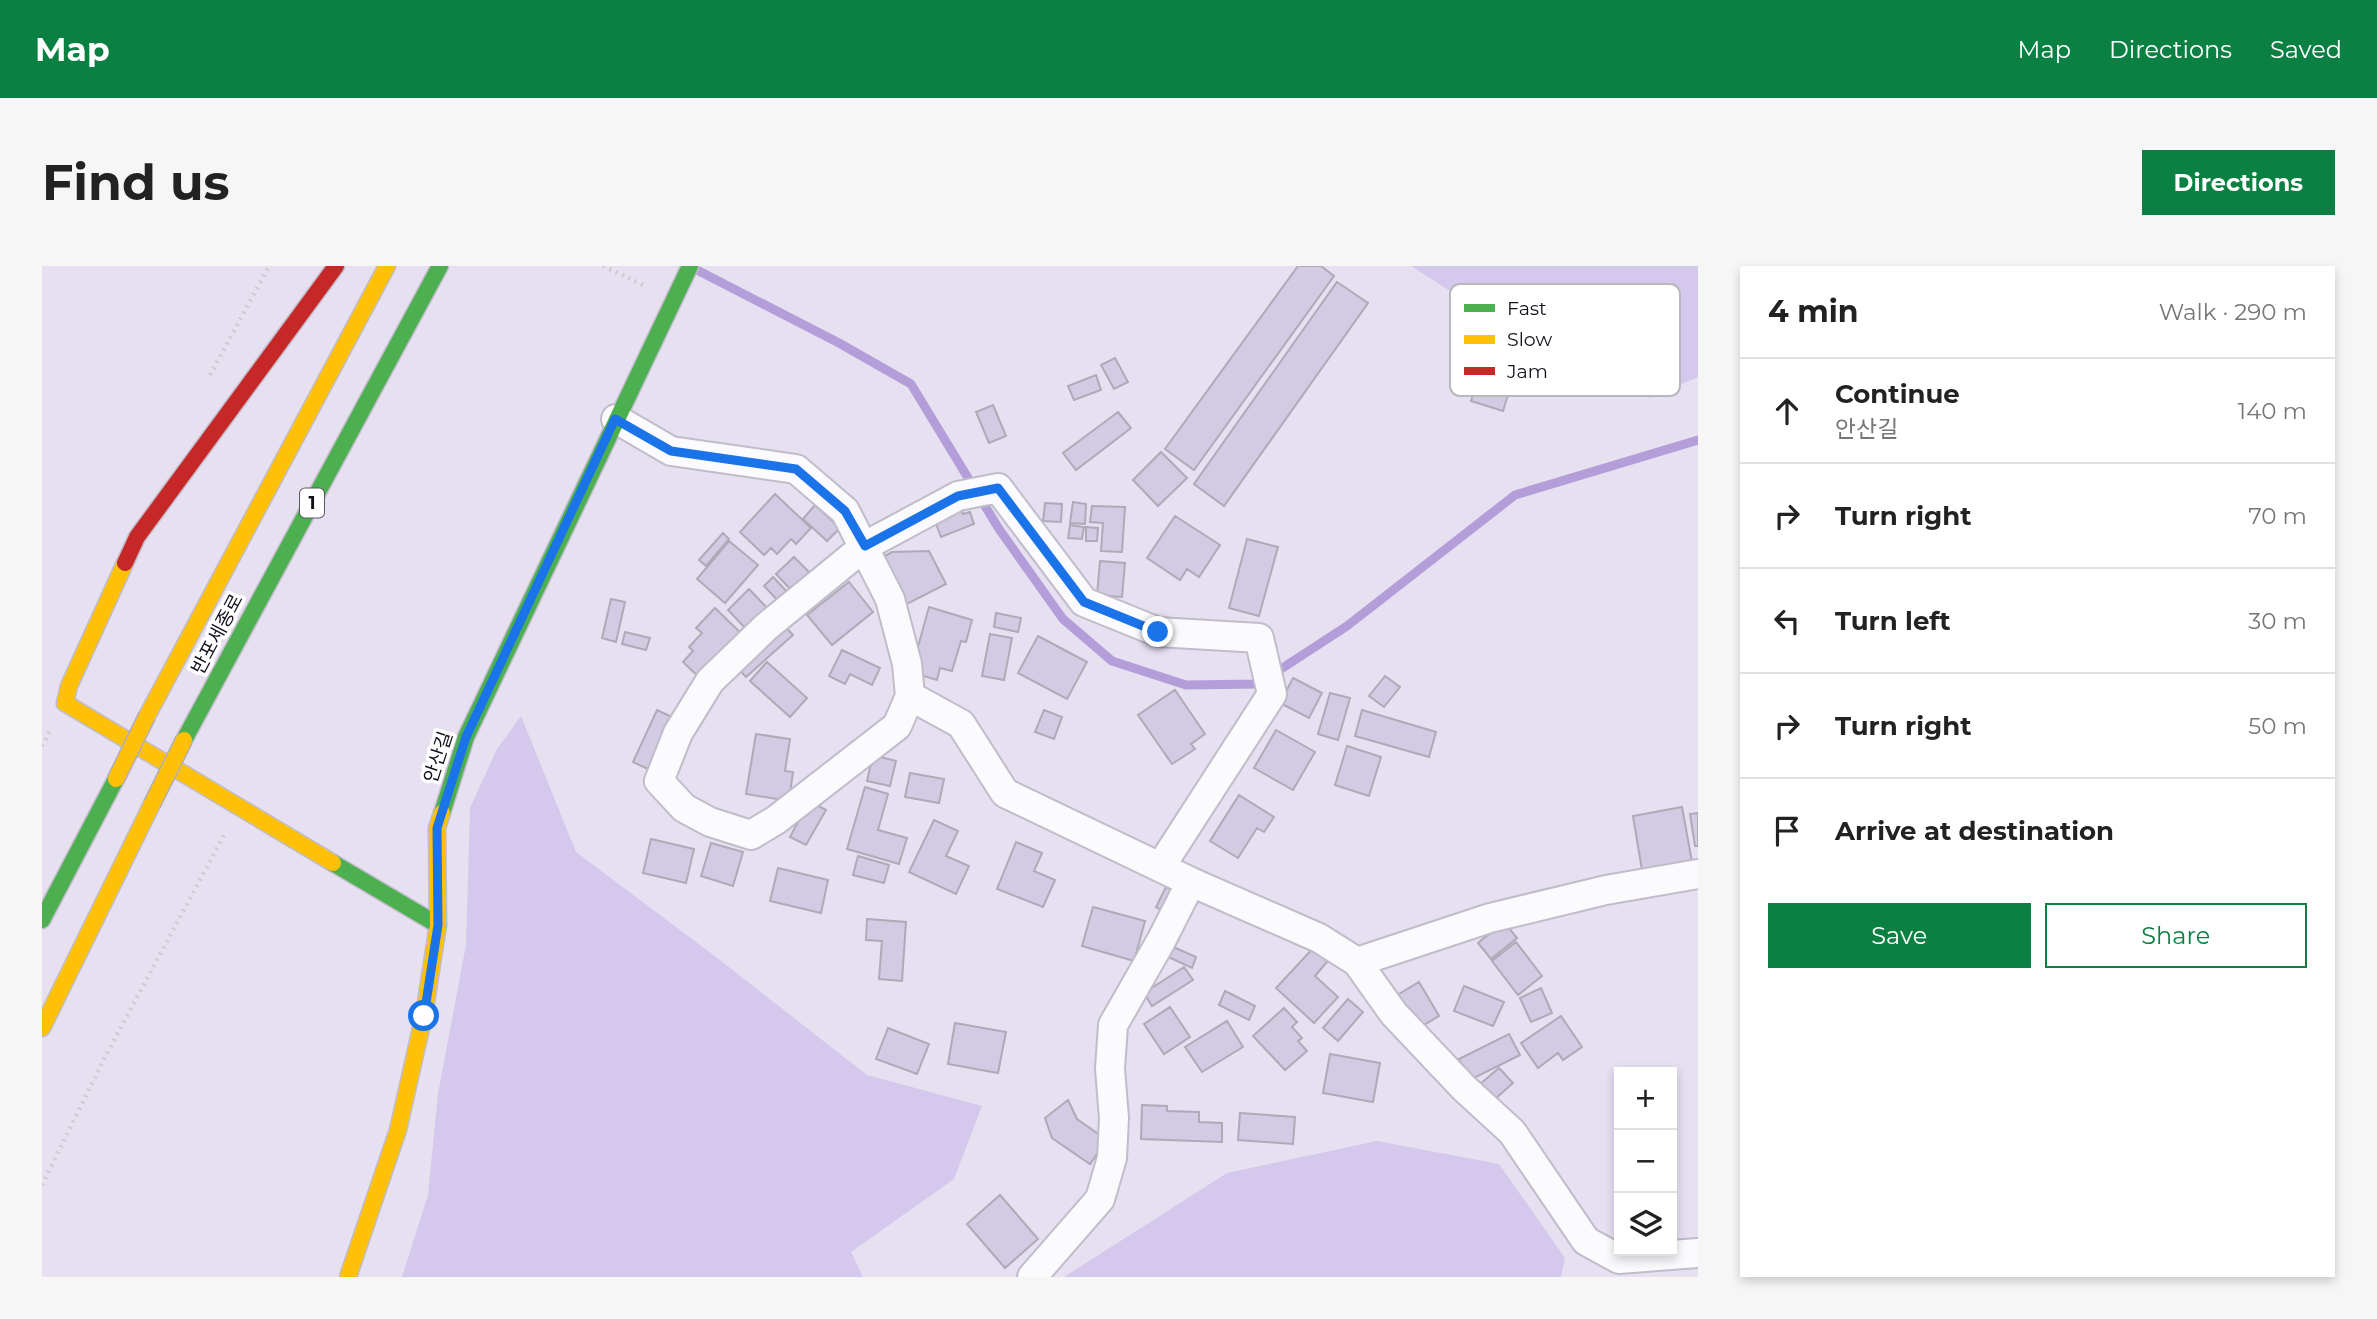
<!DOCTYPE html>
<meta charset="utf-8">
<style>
body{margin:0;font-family:Montserrat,"Noto Sans KR",sans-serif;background:#f6f6f6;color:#222}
.controls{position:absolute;right:21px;bottom:21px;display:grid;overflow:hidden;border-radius:0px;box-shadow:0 4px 10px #0003}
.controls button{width:63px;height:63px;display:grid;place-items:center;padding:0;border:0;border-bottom:2px solid #e0e0e0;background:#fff;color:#222;font:35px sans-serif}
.stop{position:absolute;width:21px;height:21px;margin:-16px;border:5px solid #1a73e8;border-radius:50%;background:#fff}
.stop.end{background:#1a73e8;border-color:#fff;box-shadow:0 2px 7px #0008}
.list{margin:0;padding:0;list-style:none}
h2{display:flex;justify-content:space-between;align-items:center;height:91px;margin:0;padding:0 28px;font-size:30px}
h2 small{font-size:23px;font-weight:400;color:#767676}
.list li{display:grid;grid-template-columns:46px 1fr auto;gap:21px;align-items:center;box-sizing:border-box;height:105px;padding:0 28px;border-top:2px solid #e0e0e0}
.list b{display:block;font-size:26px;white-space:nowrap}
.list p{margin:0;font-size:23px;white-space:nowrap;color:#767676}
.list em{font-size:23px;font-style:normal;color:#767676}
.actions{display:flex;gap:14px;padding:21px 28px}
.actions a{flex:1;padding:16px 0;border:2px solid #0b8043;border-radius:0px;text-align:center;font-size:24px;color:#0b8043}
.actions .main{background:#0b8043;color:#fff}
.icon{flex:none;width:38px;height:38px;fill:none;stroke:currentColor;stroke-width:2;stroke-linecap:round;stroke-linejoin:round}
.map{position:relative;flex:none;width:1656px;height:1011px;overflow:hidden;border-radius:0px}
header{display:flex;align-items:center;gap:42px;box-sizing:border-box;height:98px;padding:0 35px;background:#0b8043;color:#fff}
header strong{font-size:33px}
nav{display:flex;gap:38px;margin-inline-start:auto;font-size:24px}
.intro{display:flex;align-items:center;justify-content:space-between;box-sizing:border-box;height:168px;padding:0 42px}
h1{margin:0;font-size:49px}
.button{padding:18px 32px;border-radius:0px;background:#0b8043;color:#fff;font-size:24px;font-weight:700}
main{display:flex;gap:42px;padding:0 42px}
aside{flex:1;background:#fff;border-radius:0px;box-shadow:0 4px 10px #0003}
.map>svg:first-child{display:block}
.green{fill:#d5c8ed}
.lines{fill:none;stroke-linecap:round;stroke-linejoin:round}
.stream{stroke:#b49eda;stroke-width:9}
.building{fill:#d3cbe3;stroke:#aeaab7;stroke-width:2}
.street-casing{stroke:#c1bcca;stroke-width:32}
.fast-casing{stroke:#c1bcca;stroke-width:19}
.slow-casing{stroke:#c1bcca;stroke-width:19}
.jam-casing{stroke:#c1bcca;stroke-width:19}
.path{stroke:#ccccd0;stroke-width:4.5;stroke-dasharray:2 5;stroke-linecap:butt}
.street{stroke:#fbfafd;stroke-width:28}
.fast{stroke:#4caf50;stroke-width:16}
.slow{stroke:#ffc107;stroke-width:16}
.jam{stroke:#c62828;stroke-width:16}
.slow-bridge-casing{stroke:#b3acc0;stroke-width:19;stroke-linecap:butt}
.slow-bridge{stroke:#ffc107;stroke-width:16}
.route{stroke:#1a73e8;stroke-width:9}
.labels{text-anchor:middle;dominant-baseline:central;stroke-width:7;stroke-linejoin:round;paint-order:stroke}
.shield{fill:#fff;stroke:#5a585f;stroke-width:2}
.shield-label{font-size:18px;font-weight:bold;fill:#14111b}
.street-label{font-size:19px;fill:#14111b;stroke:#fff}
.key{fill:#fff;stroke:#b8b8bb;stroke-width:2}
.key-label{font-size:19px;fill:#14111b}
</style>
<header>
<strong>Map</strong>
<nav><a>Map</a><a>Directions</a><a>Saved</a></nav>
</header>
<div class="intro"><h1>Find us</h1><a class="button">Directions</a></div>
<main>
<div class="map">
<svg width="1656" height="1011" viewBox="0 0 1656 1011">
<rect width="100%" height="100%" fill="#e6e0f1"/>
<path class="green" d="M1369 0H1656V111L1608 132 1522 82 1433 41Z
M479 450 534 586 674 691 825 809 940 840 912 913 809 986 821 1011H360L386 929 396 828 424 679 428 542 455 483Z
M1335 875 1457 898 1523 992 1519 1011H1022L1185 907Z"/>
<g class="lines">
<path class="stream" d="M655 4 797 77 869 118 957 263 1021 353 1070 395 1144 419 1216 418 1305 360 1473 229 1656 174"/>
</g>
<path class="building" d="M1256 0H1279L1292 10 1152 204 1123 183Z
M1295 16 1326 37 1182 240 1152 218Z
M1444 86 1476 96 1461 145 1429 135Z
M1073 92 1086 116 1072 123 1059 99Z
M1054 109 1059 124 1032 134 1026 120Z
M951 139 964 170 947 177 934 146Z
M1076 146 1089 162 1034 204 1021 187Z
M1119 186 1145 212 1116 240 1091 214Z
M733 228 769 262 754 278 749 273 735 288 729 282 722 289 698 266Z
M1031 236 1044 238 1043 258 1028 257Z
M1003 237 1020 238 1019 256 1001 255Z
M773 239 798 262 785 275 761 253Z
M918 240 921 248 928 246 932 258 899 271 891 250Z
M1050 240 1083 241 1080 286 1059 285 1061 257 1048 256Z
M1133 250 1178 279 1157 311 1145 303 1138 314 1105 292Z
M1028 259 1042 261 1040 273 1026 272Z
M1044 261 1056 262 1055 275H1044Z
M681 267 687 273 664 300 657 294Z
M1205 273 1236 281 1217 350 1187 342Z
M687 275 716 299 683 337 655 313Z
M887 285 904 318 863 339 839 292 850 286Z
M752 291 772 311 754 329 734 308Z
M1058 295 1083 297 1080 331 1055 329Z
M731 311 751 332 742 341 722 320Z
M807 316 831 346 790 379 765 349Z
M707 323 727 344 706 365 686 344Z
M569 333 583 336 574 376 560 372Z
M887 341 930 354 924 376 919 375 910 405 898 402 895 414 869 406Z
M673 342 705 373 662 416 641 396 651 385 647 381 660 367 654 362Z
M954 347 979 352 976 366 952 361Z
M741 358 751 369 704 411 694 400Z
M583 366 608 372 604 384 580 378Z
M948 368 970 372 962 414 940 410Z
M996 370 1045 396 1025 433 976 407Z
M800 384 838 402 830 419 808 408 803 418 787 410Z
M725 396 765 432 748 451 708 415Z
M1343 410 1358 421 1342 441 1327 430Z
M1251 412 1280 427 1267 452 1238 437Z
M1133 424 1163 468 1149 478 1153 483 1130 498 1096 449Z
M1288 427 1308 432 1296 474 1276 468Z
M615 444 634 453 610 505 591 496Z
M1002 444 1020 451 1012 473 993 466Z
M1320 444 1394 466 1387 491 1313 470Z
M1234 464 1273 486 1251 524 1212 502Z
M714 468 748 473 743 505 751 506 747 535 704 528Z
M1305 480 1339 491 1327 530 1293 519Z
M831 489 854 495 848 520 825 515Z
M868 507 902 513 897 537 863 531Z
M823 521 846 528 836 564 865 572 857 598 805 583Z
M1197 529 1232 551 1222 566 1215 562 1196 592 1168 575Z
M767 535 784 544 764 579 748 571Z
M1640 541 1650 596 1600 604 1591 550Z
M1656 547V580H1653L1648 548Z
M892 554 916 565 904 590 927 600 914 628 867 606Z
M609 573 652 583 644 617 601 607Z
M974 576 1000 587 992 605 1013 614 1001 641 955 623Z
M669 577 701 586 691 620 659 610Z
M816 590 847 599 842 617 811 609Z
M736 602 786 614 779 647 728 635Z
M1124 621 1138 628 1128 649 1114 641Z
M1051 641 1103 655 1092 695 1040 680Z
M825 653 864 656 860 715 837 713 840 675 824 674Z
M1462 656 1475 672 1449 693 1436 677Z
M1474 676 1500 710 1476 729 1450 695Z
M1276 677 1290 690 1273 710 1296 731 1272 757 1234 722Z
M1129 680 1154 691 1150 702 1124 690Z
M1142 701 1151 714 1110 740 1102 727Z
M1377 716 1397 750 1372 765 1352 731Z
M1422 720 1462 736 1451 760 1412 745Z
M1499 722 1510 747 1489 756 1478 732Z
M1183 725 1213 740 1207 754 1177 739Z
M1306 733 1321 746 1296 775 1281 762Z
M1128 741 1148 771 1122 788 1102 758Z
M1242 742 1255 756 1250 761 1260 772 1256 775 1265 785 1243 804 1211 770Z
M1519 750 1540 781 1521 794 1516 787 1496 802 1479 777Z
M1185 755 1201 781 1160 806 1143 781Z
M913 757 964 766 956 807 906 798Z
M846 762 887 778 875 808 834 793Z
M1467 768 1478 789 1428 814 1417 793Z
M1288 788 1338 797 1331 836 1281 827Z
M1457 802 1471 817 1452 834 1438 818Z
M1026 834 1035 853 1065 874 1048 898 1010 872 1003 852Z
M1100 839 1125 840V845L1157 846V856L1180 857V876L1099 873Z
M1198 847 1253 851 1251 878 1196 874Z
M958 929 996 973 963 1002 925 958Z"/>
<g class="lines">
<defs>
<path id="street" d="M574 153 629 185 754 203 803 245 848 333 865 398 868 430 919 458 963 527 1149 616 1277 672 1315 696 1352 748 1422 822 1470 866 1544 975 1577 993 1656 987
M868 430 855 460 734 554 709 569 668 556 642 542 617 515 636 467 668 415 724 361 823 280 916 230 956 222 1042 336 1116 366 1217 372 1230 428 1119 600
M1315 696 1448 652 1564 624 1656 608
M990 1011 1058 933 1070 892 1072 852 1068 803 1071 759 1119 675 1149 616"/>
<path id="fast" d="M142 474 398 0
M400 547 424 471 648 0
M291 597 396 659
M0 654 74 513"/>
<path id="slow" d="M83 297 27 420 23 437 291 597
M105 450 345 0
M0 762 110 538
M306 1011 356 864 382 749 396 659 395 562 400 547"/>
<path id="jam" d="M83 297 95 271 294 0"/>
</defs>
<use href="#street" class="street-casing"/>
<use href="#fast" class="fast-casing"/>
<use href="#slow" class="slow-casing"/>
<use href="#jam" class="jam-casing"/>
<path class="path" d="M561 0 601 19
M168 109 227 0
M0 480 8 465
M0 919 62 793 182 569"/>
<use href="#street" class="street"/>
<use href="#fast" class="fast"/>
<use href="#slow" class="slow"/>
<use href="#jam" class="jam"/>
<defs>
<path id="slow-bridge" d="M74 513 105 450
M110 538 142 474"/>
</defs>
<use href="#slow-bridge" class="slow-bridge-casing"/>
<use href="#slow-bridge" class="slow-bridge"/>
</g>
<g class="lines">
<path class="route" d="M382 750 396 659 395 562 424 471 573 153 629 185 754 203 803 245 823 280 916 230 956 222 1042 336 1116 366"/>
</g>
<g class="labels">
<rect class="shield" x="258" y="222.5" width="24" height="29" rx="5"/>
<g class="shield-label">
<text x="270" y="237">1</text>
</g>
<g class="street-label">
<text transform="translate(175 368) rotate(-62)">반포세종로</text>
<text transform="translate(396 491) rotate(-72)">안산길</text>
</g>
</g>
<rect x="1408" y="18" width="230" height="112" rx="10" class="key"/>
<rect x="1422" y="38" width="31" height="8" fill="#4caf50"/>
<rect x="1422" y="69" width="31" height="9" fill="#ffc107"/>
<rect x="1422" y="101" width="31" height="8" fill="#c62828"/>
<g class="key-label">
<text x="1465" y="49">Fast</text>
<text x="1465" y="80">Slow</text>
<text x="1465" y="112">Jam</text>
</g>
</svg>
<div class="controls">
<button>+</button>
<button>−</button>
<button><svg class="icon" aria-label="layers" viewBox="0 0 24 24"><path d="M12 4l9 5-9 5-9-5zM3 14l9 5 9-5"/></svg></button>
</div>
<div class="stop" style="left:382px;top:750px"></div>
<div class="stop end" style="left:1116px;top:366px"></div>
</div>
<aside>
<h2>4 min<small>Walk · 290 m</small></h2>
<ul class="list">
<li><svg class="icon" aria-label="ahead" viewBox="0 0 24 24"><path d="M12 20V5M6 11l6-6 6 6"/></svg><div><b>Continue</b><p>안산길</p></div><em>140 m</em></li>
<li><svg class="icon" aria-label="right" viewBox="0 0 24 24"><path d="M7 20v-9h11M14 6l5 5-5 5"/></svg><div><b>Turn right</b></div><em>70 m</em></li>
<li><svg class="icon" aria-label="left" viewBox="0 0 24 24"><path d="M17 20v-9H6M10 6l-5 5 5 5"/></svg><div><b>Turn left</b></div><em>30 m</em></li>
<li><svg class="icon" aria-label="right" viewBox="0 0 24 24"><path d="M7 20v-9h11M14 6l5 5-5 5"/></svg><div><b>Turn right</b></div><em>50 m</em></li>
<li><svg class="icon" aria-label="arrive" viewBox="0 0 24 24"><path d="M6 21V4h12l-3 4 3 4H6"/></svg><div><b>Arrive at destination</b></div></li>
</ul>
<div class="actions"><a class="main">Save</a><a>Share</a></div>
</aside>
</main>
